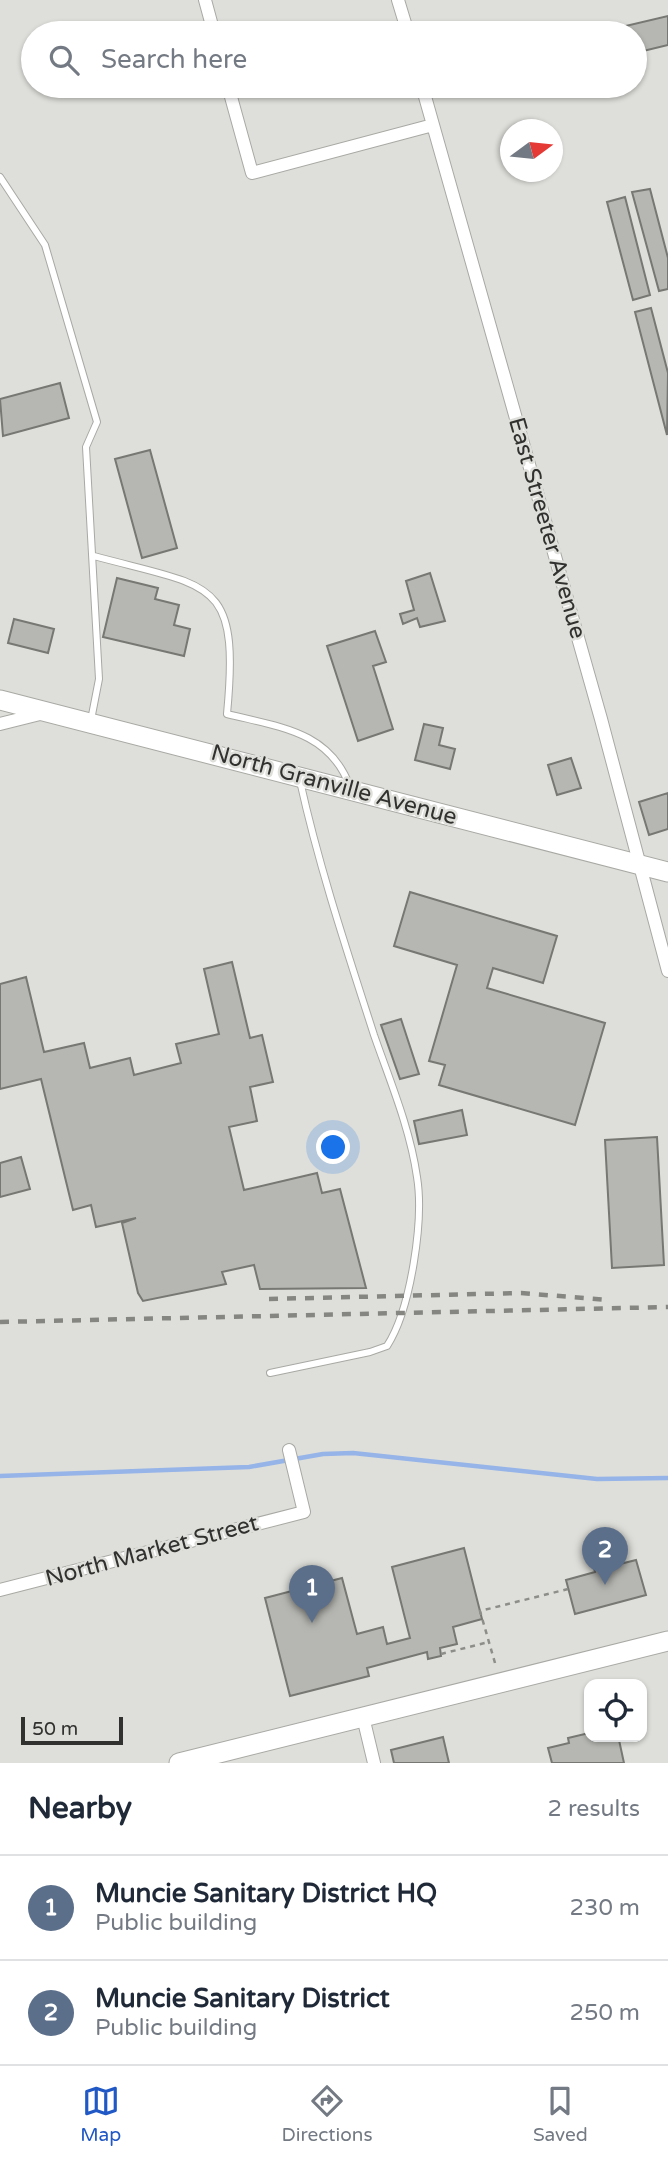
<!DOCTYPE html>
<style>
body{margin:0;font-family:"Varela Round",sans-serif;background:#f6f6f7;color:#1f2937}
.controls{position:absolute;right:21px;bottom:21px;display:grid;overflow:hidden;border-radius:14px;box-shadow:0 2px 5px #0004}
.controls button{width:63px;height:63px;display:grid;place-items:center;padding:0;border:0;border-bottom:2px solid #e0e1e3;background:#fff;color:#1f2937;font:35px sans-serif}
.compass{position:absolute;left:500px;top:119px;width:63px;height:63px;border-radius:50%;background:#fff;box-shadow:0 2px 5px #0004;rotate:75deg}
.scale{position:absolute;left:21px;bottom:18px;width:102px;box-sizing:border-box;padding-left:7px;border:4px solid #31312f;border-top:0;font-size:19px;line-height:24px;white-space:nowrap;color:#31312f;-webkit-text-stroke:5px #dedfda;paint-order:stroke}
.you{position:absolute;left:334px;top:1148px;width:24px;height:24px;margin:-18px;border:5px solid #fff;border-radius:50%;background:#1a73e8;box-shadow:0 0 0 10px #1a73e833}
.badge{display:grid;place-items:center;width:46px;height:46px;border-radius:50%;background:#2058c5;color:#fff;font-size:23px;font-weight:700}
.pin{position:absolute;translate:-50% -58px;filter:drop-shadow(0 2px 4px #0008)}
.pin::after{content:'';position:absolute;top:37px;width:24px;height:21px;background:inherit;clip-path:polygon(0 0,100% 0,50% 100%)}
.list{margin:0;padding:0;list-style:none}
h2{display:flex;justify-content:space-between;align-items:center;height:91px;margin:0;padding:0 28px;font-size:30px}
h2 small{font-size:23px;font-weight:400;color:#747a83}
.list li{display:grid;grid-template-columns:46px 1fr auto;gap:21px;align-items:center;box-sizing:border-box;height:105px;padding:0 28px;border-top:2px solid #e0e1e3}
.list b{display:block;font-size:26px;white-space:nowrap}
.list p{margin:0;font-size:23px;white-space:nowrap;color:#747a83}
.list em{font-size:23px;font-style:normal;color:#747a83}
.icon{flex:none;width:38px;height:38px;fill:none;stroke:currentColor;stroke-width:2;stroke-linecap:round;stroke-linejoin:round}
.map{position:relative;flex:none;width:668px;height:1763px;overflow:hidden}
.search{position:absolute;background:#fff;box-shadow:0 2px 5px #0004;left:21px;right:21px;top:21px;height:77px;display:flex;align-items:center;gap:18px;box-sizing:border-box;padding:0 24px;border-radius:38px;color:#747a83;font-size:26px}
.sheet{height:301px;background:#fff}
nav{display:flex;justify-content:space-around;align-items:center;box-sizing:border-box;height:98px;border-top:2px solid #e0e1e3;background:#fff;font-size:19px;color:#747a83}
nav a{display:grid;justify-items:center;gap:4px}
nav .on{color:#2058c5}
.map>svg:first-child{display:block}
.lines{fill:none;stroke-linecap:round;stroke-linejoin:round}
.stream{stroke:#96b4e8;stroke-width:4.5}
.building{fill:#b6b7b2;stroke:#777773;stroke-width:2}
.lane-casing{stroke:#a8a9a4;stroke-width:8}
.street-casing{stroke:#a8a9a4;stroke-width:14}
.secondary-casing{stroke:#a8a9a4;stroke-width:21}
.path{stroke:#8d8e8a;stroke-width:2.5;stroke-dasharray:5 5;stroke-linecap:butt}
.lane{stroke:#fff;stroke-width:6}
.street{stroke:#fff;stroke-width:12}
.secondary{stroke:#fff;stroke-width:19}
.rail{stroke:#858682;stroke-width:4.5;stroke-dasharray:9 9;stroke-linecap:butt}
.labels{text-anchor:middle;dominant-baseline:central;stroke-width:5;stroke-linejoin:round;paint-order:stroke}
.street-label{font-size:23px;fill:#31312f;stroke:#dedfda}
</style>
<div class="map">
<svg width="668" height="1763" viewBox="0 0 668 1763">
<rect width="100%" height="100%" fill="#dedfda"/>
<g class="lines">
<path class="stream" d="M0 1476 249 1467 323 1454 353 1453 597 1479 668 1478"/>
</g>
<path class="building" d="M668 16V45L635 53V33H596Z
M650 189 668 258V289L659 291 632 192Z
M625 197 650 295 633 300 607 202Z
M651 308 668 373 667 435 635 312Z
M60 383 69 418 3 436 0 399Z
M150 450 177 548 142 558 115 459Z
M430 573 445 621 420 627 417 618 403 624 400 614 414 610 406 581Z
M117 578 158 588 155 599 179 605 174 625 190 629 184 656 103 637Z
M14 619 54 629 48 653 8 643Z
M375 631 386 662 373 666 393 729 358 741 327 646Z
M424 724 443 728 439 745 455 749 450 769 415 760Z
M571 758 581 788 557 795 548 765Z
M668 793V829L649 835 639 802Z
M410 892 557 936 543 983 493 968 487 988 605 1023 575 1125 439 1085 445 1065 429 1061 457 965 394 946Z
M232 962 250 1038 262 1035 273 1082 250 1087 257 1121 229 1127 244 1190 317 1173 322 1193 340 1189 366 1288 260 1289 254 1265 222 1272 226 1284 143 1301 138 1293 122 1223 136 1218 96 1227 91 1205 73 1210 41 1079 0 1089V984L26 977 44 1052 84 1043 90 1068 130 1058 134 1075 181 1063 176 1044 219 1034 204 969Z
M401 1019 419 1074 400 1079 381 1025Z
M462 1110 467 1135 419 1144 414 1121Z
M657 1137 664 1265 612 1268 605 1140Z
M21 1157 30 1189 0 1197V1163Z
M464 1548 482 1619 453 1627 457 1644 440 1648 441 1656 428 1659 427 1652 367 1668 369 1676 290 1696 265 1598 342 1578 357 1634 383 1627 387 1644 410 1638 392 1567Z
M611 1548 616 1565 636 1560 646 1595 575 1614 566 1580 595 1572 590 1554Z
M589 1733V1737H625L619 1740 624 1763H552L548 1748 569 1743 568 1738Z
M443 1737 449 1763H394L391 1750Z"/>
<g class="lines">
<defs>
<path id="lane" d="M0 177 45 245 97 422 86 447 99 679 91 720
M94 556C212 588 240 577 227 714 279 727 330 731 350 787
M270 1373 370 1352 387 1346C411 1309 424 1220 417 1177 410 1128 390 1081 374 1035 347 951 319 867 300 781"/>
<path id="street" d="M205 0 214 33
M398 0 408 33
M228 86 252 173 433 125
M422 86 601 719 668 971
M0 724 44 713
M0 1590 304 1512 289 1450
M363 1717 374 1763"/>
<path id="secondary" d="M0 700 668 872
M179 1763 668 1641"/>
</defs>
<use href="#lane" class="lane-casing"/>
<use href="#street" class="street-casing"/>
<use href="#secondary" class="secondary-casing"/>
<path class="path" d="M441 1654 489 1642
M495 1663 480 1611 568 1589"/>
<use href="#lane" class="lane"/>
<use href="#street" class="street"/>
<use href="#secondary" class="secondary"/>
<path class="rail" d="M269 1299 521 1293 609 1300
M0 1322 668 1307"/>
</g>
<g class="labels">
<g class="street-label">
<text transform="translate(547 528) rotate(74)">East Streeter Avenue</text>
<text transform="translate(334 785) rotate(15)">North Granville Avenue</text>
<text transform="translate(152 1551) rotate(-15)">North Market Street</text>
</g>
</g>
</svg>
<div class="controls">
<button><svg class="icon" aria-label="locate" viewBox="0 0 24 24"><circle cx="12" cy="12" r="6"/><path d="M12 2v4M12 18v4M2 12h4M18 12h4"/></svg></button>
</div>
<svg class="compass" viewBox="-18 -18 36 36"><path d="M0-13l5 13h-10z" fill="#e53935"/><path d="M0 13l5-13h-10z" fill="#747a83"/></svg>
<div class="scale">50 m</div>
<div class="you"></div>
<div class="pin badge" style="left:312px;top:1623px;background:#5c6f8a">1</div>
<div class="pin badge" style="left:605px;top:1585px;background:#5c6f8a">2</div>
<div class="search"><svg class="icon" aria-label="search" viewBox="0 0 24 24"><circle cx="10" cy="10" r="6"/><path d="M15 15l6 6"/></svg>Search here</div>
</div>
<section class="sheet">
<h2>Nearby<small>2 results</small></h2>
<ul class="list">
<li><span class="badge" style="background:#5c6f8a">1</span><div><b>Muncie Sanitary District HQ</b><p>Public building</p></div><em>230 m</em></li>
<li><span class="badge" style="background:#5c6f8a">2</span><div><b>Muncie Sanitary District</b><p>Public building</p></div><em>250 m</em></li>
</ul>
</section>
<nav>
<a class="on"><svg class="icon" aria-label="map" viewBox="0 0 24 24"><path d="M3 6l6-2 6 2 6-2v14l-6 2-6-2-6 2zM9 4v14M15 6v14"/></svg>Map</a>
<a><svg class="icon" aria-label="directions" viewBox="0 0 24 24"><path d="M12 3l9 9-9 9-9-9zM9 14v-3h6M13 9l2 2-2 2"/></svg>Directions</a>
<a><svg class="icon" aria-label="saved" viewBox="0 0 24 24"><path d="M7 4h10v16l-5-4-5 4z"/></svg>Saved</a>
</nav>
